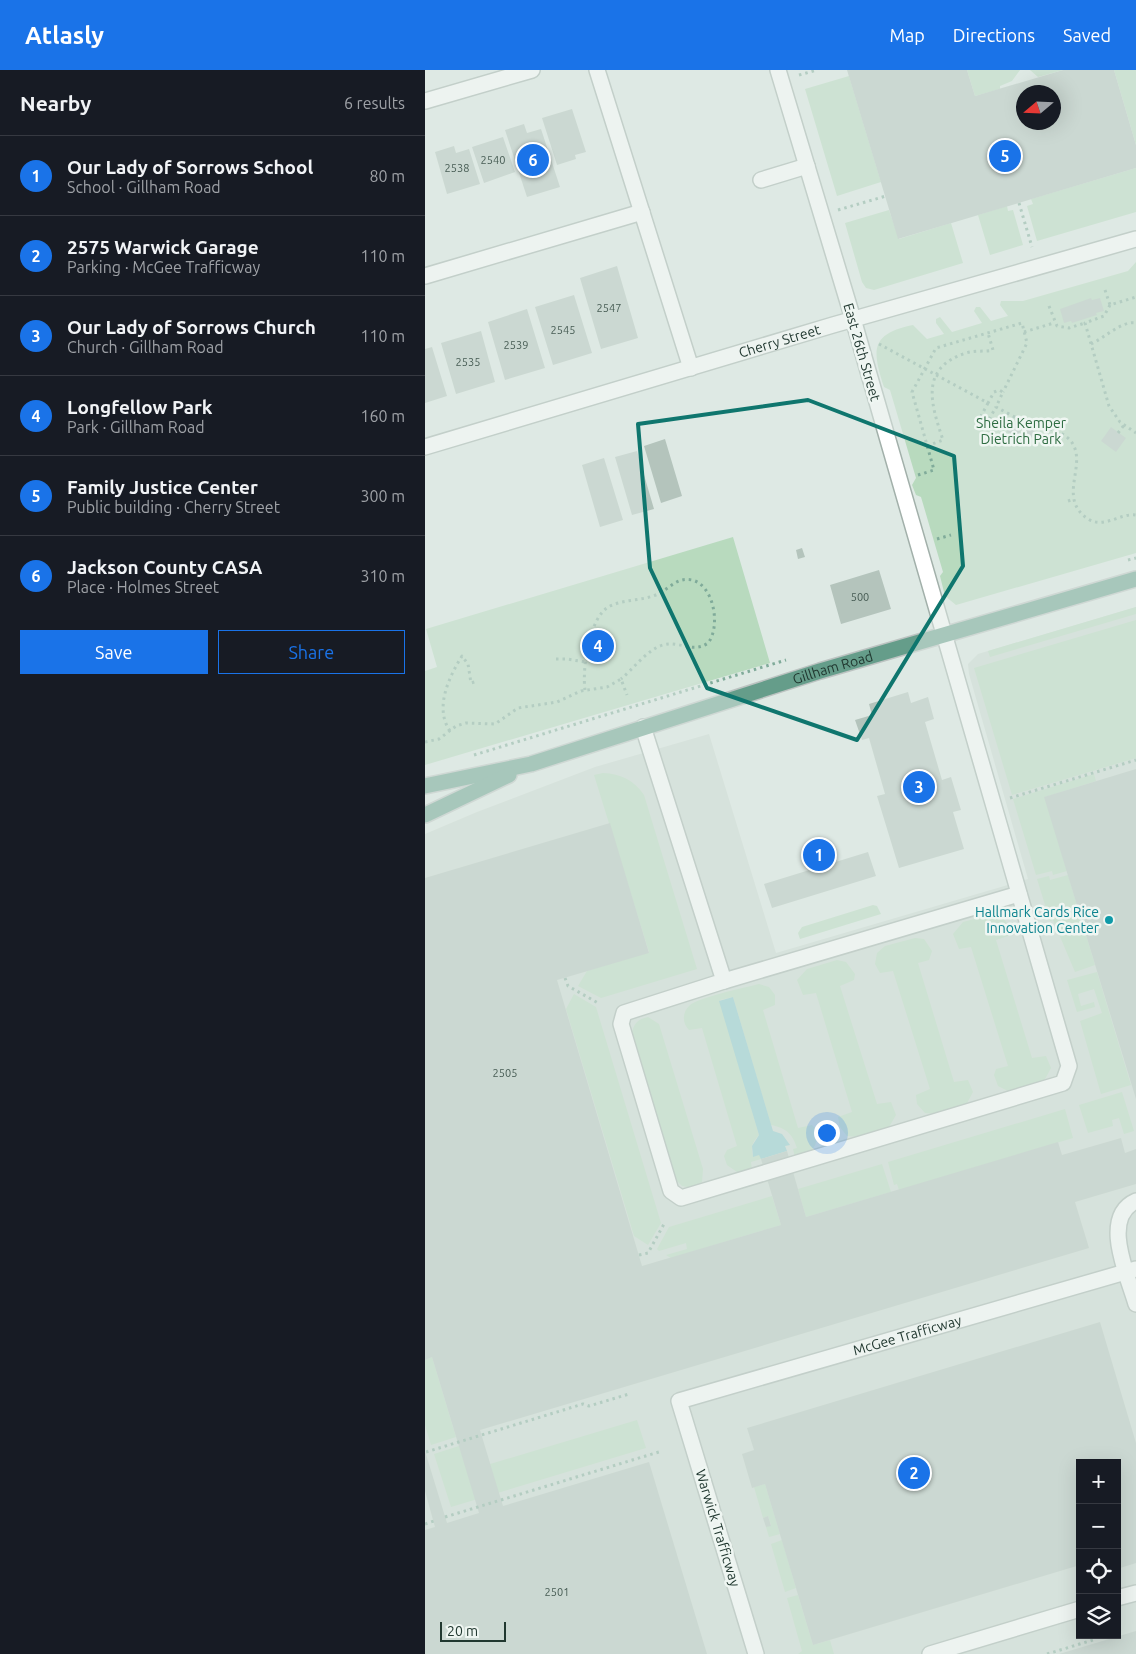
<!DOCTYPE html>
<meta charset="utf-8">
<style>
body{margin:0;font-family:Ubuntu,sans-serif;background:#20242c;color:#f1f3f6}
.controls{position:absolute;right:15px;bottom:15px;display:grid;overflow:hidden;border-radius:0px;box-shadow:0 5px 20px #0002}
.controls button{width:45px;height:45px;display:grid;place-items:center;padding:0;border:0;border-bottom:1px solid #363941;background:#171b24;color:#f1f3f6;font:25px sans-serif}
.compass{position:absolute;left:591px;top:15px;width:45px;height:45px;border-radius:50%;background:#171b24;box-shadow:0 5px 20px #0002;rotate:251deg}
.scale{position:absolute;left:15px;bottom:12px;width:66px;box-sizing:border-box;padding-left:5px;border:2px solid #213830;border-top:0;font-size:14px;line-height:18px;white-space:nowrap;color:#213830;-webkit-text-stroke:4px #eff6f2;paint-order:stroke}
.you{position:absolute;left:401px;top:1062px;width:18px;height:18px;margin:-12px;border:4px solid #fff;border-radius:50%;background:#1a73e8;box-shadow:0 0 0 8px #1a73e833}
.badge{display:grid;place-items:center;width:32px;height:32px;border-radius:50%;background:#1a73e8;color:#fff;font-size:16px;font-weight:700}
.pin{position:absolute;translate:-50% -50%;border:2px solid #fff;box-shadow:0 1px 5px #0006}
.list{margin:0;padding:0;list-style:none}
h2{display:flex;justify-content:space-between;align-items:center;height:65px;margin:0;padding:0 20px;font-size:21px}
h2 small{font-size:16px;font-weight:400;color:#9ea1a6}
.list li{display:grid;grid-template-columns:32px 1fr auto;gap:15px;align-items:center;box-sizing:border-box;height:80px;padding:0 20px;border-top:1px solid #363941}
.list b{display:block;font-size:19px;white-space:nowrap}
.list p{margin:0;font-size:16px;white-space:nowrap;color:#9ea1a6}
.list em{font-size:16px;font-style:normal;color:#9ea1a6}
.actions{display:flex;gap:10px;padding:15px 20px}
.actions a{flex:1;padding:11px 0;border:1px solid #1a73e8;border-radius:0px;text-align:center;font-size:18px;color:#1a73e8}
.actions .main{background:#1a73e8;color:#fff}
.icon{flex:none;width:28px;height:28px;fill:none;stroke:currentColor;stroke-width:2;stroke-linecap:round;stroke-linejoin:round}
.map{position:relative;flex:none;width:711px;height:1584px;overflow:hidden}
header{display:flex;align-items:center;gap:30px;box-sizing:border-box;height:70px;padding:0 25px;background:#1a73e8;color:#fff}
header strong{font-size:24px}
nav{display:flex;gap:28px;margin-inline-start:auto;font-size:18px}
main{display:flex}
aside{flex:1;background:#171b24}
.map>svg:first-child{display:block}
.built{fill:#cdd9d2;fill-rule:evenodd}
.green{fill:#b8dabe}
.water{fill:#88c7cc}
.building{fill:#b4c4bc;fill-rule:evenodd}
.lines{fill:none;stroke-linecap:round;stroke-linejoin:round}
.minor-casing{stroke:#a2b0aa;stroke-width:18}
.major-casing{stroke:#bcc3c1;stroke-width:18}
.path{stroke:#80ab9a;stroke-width:3;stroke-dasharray:2.5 4;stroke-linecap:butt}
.minor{stroke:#fff;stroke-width:15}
.major{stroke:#659d8a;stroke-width:15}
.marked{fill:none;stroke:#0f766e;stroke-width:4;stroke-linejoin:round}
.culture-dot{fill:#0f9aa8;stroke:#eff6f2;stroke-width:2}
.labels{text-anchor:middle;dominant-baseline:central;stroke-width:5;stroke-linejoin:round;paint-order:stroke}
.number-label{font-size:11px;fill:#465b53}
.street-label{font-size:14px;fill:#213830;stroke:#eff6f2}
.park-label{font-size:14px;fill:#2d6c41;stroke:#eff6f2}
.culture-label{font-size:14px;fill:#0d838f;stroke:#eff6f2;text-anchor:end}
</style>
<header>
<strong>Atlasly</strong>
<nav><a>Map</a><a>Directions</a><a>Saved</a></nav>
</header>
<main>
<aside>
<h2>Nearby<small>6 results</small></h2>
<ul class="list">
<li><span class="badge">1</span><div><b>Our Lady of Sorrows School</b><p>School · Gillham Road</p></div><em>80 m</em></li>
<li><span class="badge">2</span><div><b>2575 Warwick Garage</b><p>Parking · McGee Trafficway</p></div><em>110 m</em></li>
<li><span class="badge">3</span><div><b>Our Lady of Sorrows Church</b><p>Church · Gillham Road</p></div><em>110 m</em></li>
<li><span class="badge">4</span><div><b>Longfellow Park</b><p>Park · Gillham Road</p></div><em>160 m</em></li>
<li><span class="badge">5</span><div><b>Family Justice Center</b><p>Public building · Cherry Street</p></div><em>300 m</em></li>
<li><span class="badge">6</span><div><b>Jackson County CASA</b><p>Place · Holmes Street</p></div><em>310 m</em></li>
</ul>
<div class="actions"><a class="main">Save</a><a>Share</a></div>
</aside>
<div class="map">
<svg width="711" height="1584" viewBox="0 0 711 1584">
<rect width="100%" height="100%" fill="#dee9e4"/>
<path class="built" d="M711 537V1584H0V764L52 742 170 697 284 664 351 883 603 809 544 604 543 594 553 584ZM655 1393H692V1565H655Z"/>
<path class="green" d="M542 0H595L587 11 575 16V19L550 26Z
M605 0H638L613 7Z
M689 0H711V75Z
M424 6 456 112 412 126 380 19Z
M711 98V142L612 171 602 136 608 134 606 129Z
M582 136 583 141 588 140 598 175 565 185 553 145Z
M464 140 474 169 526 153 538 193 449 220 441 218 437 212 420 153Z
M711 192V483L531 535 520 526 515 506 518 502 496 427 491 425 487 415 491 408 465 320 459 317C447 280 445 264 488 255L502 269 519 264 511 253V249L515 247 527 262 557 253 549 241 551 237H555L566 251 583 246 575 235 576 231H598L703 201Z
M308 467 345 593 0 695V601L12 597 1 559Z
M711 537V544L565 587 563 581Z
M711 550V688L587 725 549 598Z
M178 703C196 704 209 710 219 725L272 899 176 928 153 916 162 901 224 882 169 705Z
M669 704 671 711 620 727 642 801 628 805 627 801 611 805 588 729Z
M643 805 670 895 650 902 628 850 625 851 612 809 624 806 625 810Z
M448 835 452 836 456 844 375 869 373 863 377 857Z
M568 844 577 846 585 858 583 866 571 870 607 988 621 986 626 998 619 1011 583 1021 573 1016 569 1005 571 999 583 996 546 877 534 879 528 864 538 852Z
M490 868 499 869 507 881 504 890 493 893 529 1012 543 1010 548 1022 541 1035 511 1044 500 1043 492 1034 491 1025 505 1019 468 901 455 903 450 894 452 883 460 876Z
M412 890 421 892 430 904 429 910 415 916 452 1034 466 1032 471 1045 464 1057 433 1067 422 1066 415 1057 413 1047 427 1042 391 923 378 925 372 910 382 899Z
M672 902 706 1015 676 1024 655 951 677 943 669 919 653 924 656 936 669 932 670 937 652 942 642 910Z
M334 914 344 917 350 925V935L338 940 373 1058 387 1055C394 1062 393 1074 386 1081L370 1087 368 1079 372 1078C367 1063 361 1058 346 1055L308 927 295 930 334 1065C328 1071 325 1078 328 1086L335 1084 336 1089 326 1092 327 1100 312 1102 302 1095 299 1086 302 1080 312 1076 277 958 264 960C257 953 257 942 265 935 275 927 319 918 334 914Z
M149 924 171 937 236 1153 223 1175 209 1166 141 939Z
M223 947 234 954 278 1099 277 1112 267 1118 257 1116 249 1108 207 964C208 954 213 949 223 947Z
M697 1022 709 1061 699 1064 694 1048 687 1050 688 1056 663 1063 654 1035Z
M640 1039 648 1068 474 1120 472 1114 469 1115 463 1092Z
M457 1094 466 1122 381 1147 373 1119Z
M347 1126 356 1155 246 1188 241 1185 262 1179 261 1173 234 1181 232 1179 244 1157Z
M7 1287 31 1367 6 1375 0 1355V1290Z
M212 1350 221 1378 26 1437 9 1384 34 1376 42 1401Z
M340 1414 355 1464 344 1467 341 1457 346 1455 343 1446 338 1448 329 1417Z
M357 1470 371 1518 360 1522 346 1474Z
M373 1525 388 1575 405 1570 409 1584H373L377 1581 362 1528Z"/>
<path class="water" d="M308 927 348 1061 357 1064 365 1075 360 1076 362 1081 336 1089 334 1085 328 1087 327 1076 334 1065 294 931Z"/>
<path class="building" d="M422 0H542L550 26 638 0H689L711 75V98L473 169ZM598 22H628V52H598Z
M147 39 161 82 150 85 151 89 132 95 117 48Z
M99 54 102 63 116 59 135 117 102 127 80 60Z
M78 67 90 102 59 113 47 77Z
M29 76 31 83 44 79 55 114 22 124 10 82Z
M192 196 213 268 176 279 155 208Z
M149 225 167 283 128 295 110 237Z
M666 228 667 230 675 228 679 241 671 243 672 245 647 253 646 251 639 253 635 239Z
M102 239 120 298 80 310 63 252Z
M56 261 70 312 31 324 16 273Z
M7 277 22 326 0 333V279Z
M587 352 597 357 592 367 582 362Z
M601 354 611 359 606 369 596 364Z
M686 357 701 368 691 382 676 371Z
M240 369 257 426 236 433 219 376Z
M212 381 229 439 207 445 190 387Z
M179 388 198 450 175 457 157 395Z
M377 478 380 487 373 489 371 480Z
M454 500 466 539 416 554 405 515Z
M483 622 486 633 503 627 509 649 500 652 517 710 526 707 536 740 528 742 539 779 474 798 452 726 460 724 444 668 437 670 430 650 447 645 444 634Z
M711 699V1029L619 727Z
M185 753 224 883 132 910 217 1196 356 1155 336 1089 362 1081 381 1147 633 1072 637 1085 696 1068 700 1083 711 1079V1114L650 1132 664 1178 55 1360 78 1436 224 1392 282 1584H0V1460L10 1457 0 1421V1381L22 1453 54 1443 7 1287 0 1290V808Z
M443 782 451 806 347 838 339 814Z
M675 1252 711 1373V1493L692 1499V1393H655V1495L388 1575 340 1414 327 1418 317 1384 329 1380 322 1358Z
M343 1446 346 1456 341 1457 338 1448Z
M711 1561V1584H634Z"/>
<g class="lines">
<defs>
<g id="minor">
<path d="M172 0 266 298"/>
<path d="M0 31 107 0"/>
<path d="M336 110 382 96"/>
<path d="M0 206 217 142"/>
<path id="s1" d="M0 377 408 255 711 169"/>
<path d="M218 657 299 911 199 943 196 954 246 1121 256 1128 638 1013 644 996 428 249 353 0"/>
<path d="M299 911 594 824"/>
<path d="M711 1131C675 1147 703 1206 711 1234"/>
<path d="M692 1528 711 1523"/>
<path id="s2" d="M331 1584 254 1331 711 1199"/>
<path d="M505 1584 655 1539"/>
</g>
<g id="major">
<path id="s3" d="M0 716 106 694 395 601 711 509"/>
<path d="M0 745 84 705"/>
</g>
</defs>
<use href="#minor" class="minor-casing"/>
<use href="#major" class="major-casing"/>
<path class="path" d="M374 5 392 0
M594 133 607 177
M413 140 461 126
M680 220 685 235 711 227
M685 235 679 246 660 253 684 336 695 352 711 363
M624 236 632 256 644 258 660 253
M599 262 629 253
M454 274 563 333 569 322 574 320 578 322 571 337C584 344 598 352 612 356 624 359 635 360 644 369 666 392 630 427 663 449 679 459 695 443 711 445
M666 274C679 268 698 250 711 253
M563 333 556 346 557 352 561 355 571 337
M693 363 699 355
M502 376 518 370C506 334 494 298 541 283 551 280 560 282 568 280L563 263
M493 405 509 400 487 322 511 278 597 253 602 273 578 322
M643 431 649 429
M512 469 526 465
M703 490 711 488
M131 589H142L160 592
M160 620C157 599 164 546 185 536 200 529 218 531 233 524 245 518 252 507 267 510 289 515 296 557 283 573 267 584 254 570 238 575 223 579 208 599 196 609
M25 661C9 638 24 607 37 586L43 594 46 613 53 611
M0 672 14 669 31 656 41 653 70 654 93 638 132 632 156 621 182 617 196 609 202 625
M49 685 361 590
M585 728 711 690
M140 908 143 916 173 933
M214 1185 223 1183 239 1154
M1 1382 158 1334 164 1336 204 1324
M20 1447 237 1381
M0 1454 9 1451
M622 1584 668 1570V1568"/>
<use href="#minor" class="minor"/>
<use href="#major" class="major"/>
</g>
<path d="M0 0H711V1584H0ZM383 330 529 386 538 496 432 670 282 618 225 498 213 354Z" fill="#dee9e4" fill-opacity=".55" fill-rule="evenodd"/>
<path class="marked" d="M383 330 529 386 538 496 432 670 282 618 225 498 213 354Z"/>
<circle class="culture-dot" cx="684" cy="850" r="5"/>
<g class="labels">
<g class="number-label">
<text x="68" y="90">2540</text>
<text x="32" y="98">2538</text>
<text x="184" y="238">2547</text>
<text x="138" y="260">2545</text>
<text x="91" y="275">2539</text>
<text x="43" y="292">2535</text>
<text x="435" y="527">500</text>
<text x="80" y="1003">2505</text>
<text x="132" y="1522">2501</text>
</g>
<g class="street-label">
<text stroke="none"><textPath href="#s1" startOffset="370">Cherry Street</textPath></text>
<text transform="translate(437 282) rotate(74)">East 26th Street</text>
<text stroke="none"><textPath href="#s3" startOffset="425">Gillham Road</textPath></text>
<text stroke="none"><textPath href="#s2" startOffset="502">McGee Trafficway</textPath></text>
<text transform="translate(293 1458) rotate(73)">Warwick Trafficway</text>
</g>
<g class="park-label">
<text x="596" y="353">Sheila Kemper<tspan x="596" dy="16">Dietrich Park</tspan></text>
</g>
<g class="culture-label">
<text x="674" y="842">Hallmark Cards Rice<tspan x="674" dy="16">Innovation Center</tspan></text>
</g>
</g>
</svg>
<div class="controls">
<button>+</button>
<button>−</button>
<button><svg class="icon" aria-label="locate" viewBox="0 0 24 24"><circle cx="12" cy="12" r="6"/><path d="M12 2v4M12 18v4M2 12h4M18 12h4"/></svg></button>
<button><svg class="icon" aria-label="layers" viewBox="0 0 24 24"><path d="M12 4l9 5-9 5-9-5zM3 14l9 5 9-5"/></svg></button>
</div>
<svg class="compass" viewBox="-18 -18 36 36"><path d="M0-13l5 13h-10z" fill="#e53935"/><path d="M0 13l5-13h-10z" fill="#9ea1a6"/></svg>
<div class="scale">20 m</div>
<div class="you"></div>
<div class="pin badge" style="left:394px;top:785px">1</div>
<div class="pin badge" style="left:489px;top:1403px">2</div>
<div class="pin badge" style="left:494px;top:717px">3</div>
<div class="pin badge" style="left:173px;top:576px">4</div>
<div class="pin badge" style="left:580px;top:86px">5</div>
<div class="pin badge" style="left:108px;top:90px">6</div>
</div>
</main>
